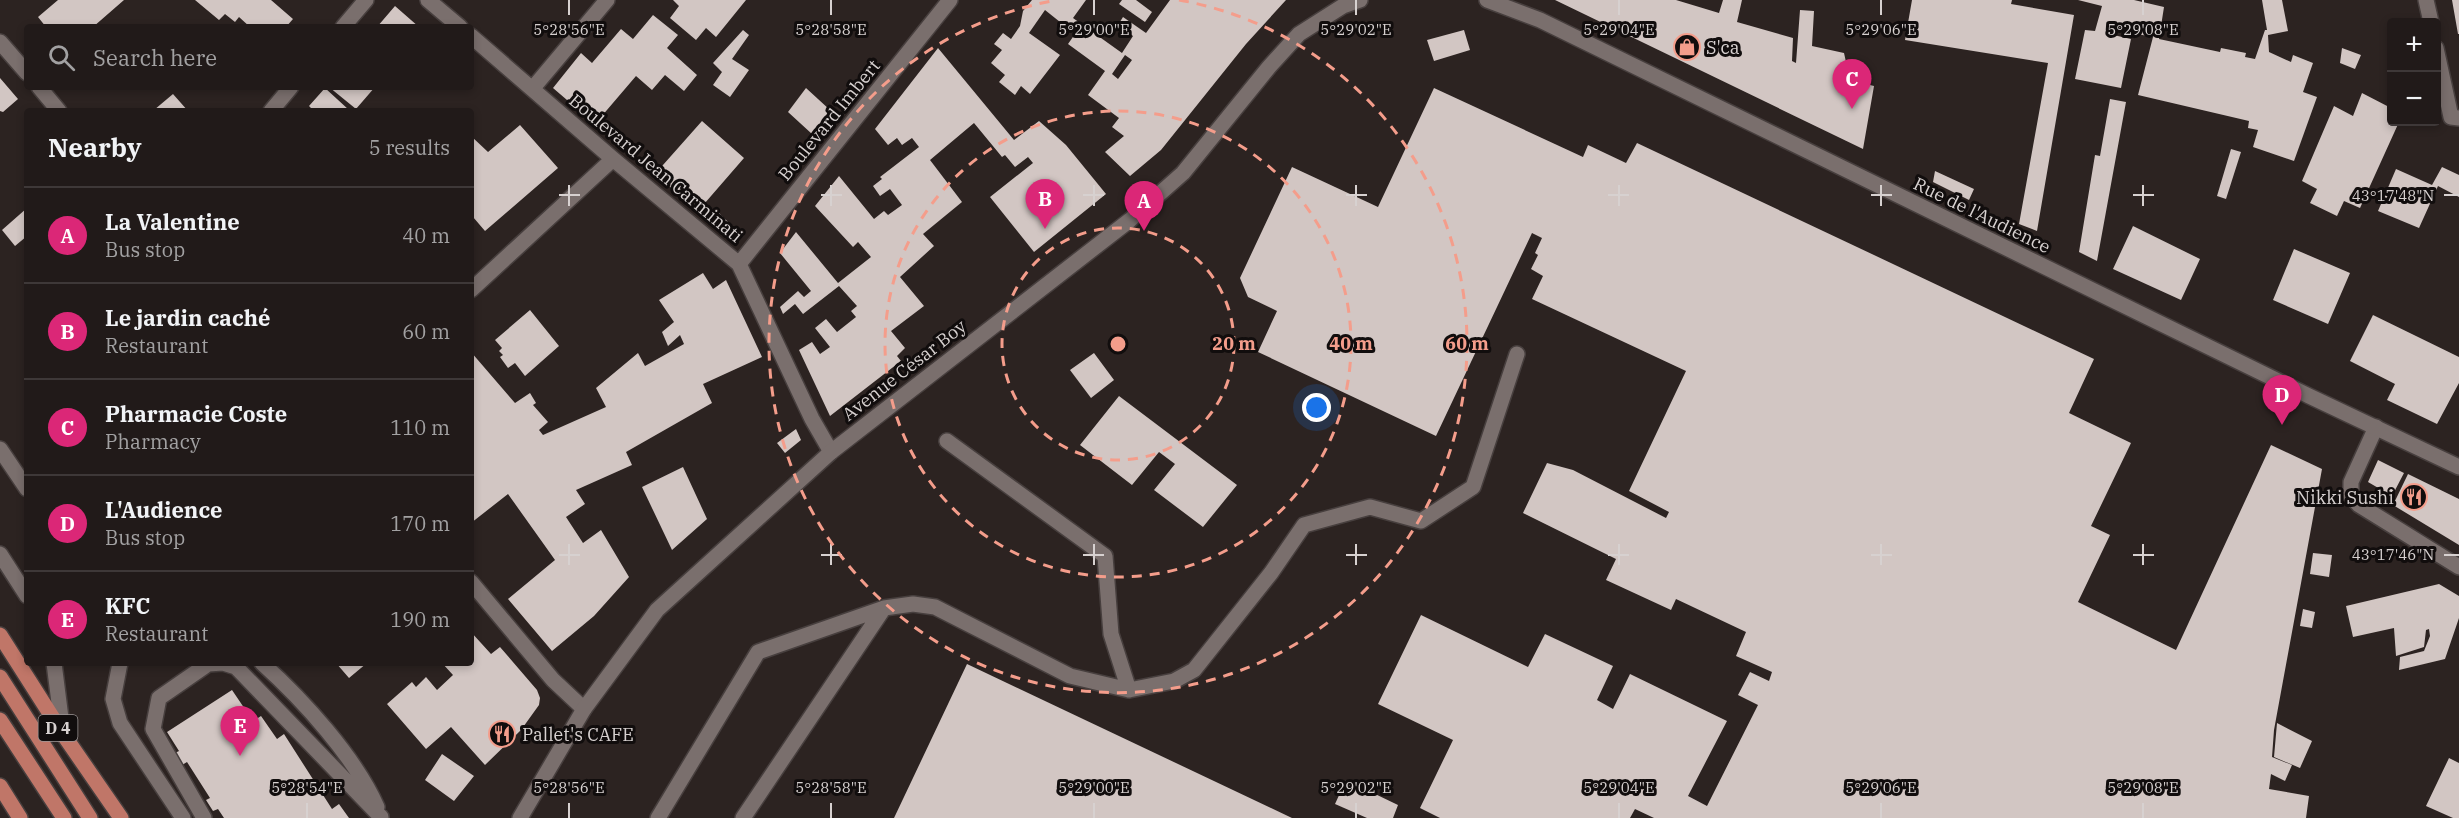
<!DOCTYPE html>
<meta charset="utf-8">
<style>
body{margin:0;font-family:"IBM Plex Serif",serif;background:#292322;color:#f1f3f6}
.controls{position:absolute;right:18px;top:18px;display:grid;overflow:hidden;border-radius:6px;box-shadow:0 3px 9px #0003}
.controls button{width:54px;height:54px;display:grid;place-items:center;padding:0;border:0;border-bottom:2px solid #3e3838;background:#211a19;color:#f1f3f6;font:30px sans-serif}
.you{position:absolute;left:1317px;top:408px;width:21px;height:21px;margin:-15px;border:4px solid #fff;border-radius:50%;background:#1a73e8;box-shadow:0 0 0 9px #1a73e833}
.badge{display:grid;place-items:center;width:39px;height:39px;border-radius:50%;background:#db2777;color:#fff;font-size:20px;font-weight:700}
.pin{position:absolute;translate:-50% -50px;filter:drop-shadow(0 2px 3px #0008)}
.pin::after{content:'';position:absolute;top:32px;width:21px;height:18px;background:inherit;clip-path:polygon(0 0,100% 0,50% 100%)}
.list{margin:0;padding:0;list-style:none}
h2{display:flex;justify-content:space-between;align-items:center;height:78px;margin:0;padding:0 24px;font-size:26px}
h2 small{font-size:20px;font-weight:400;color:#a2a1a2}
.list li{display:grid;grid-template-columns:39px 1fr auto;gap:18px;align-items:center;box-sizing:border-box;height:96px;padding:0 24px;border-top:2px solid #3e3838}
.list b{display:block;font-size:22px;white-space:nowrap}
.list p{margin:0;font-size:20px;white-space:nowrap;color:#a2a1a2}
.list em{font-size:20px;font-style:normal;color:#a2a1a2}
.icon{flex:none;width:33px;height:33px;fill:none;stroke:currentColor;stroke-width:2;stroke-linecap:round;stroke-linejoin:round}
.map{position:relative;flex:none;width:2459px;height:818px;overflow:hidden}
.search{position:absolute;background:#211a19;box-shadow:0 3px 9px #0003;left:24px;top:24px;width:450px;height:66px;display:flex;align-items:center;gap:15px;box-sizing:border-box;padding:0 21px;border-radius:6px;color:#a2a1a2;font-size:22px}
.panel{position:absolute;background:#211a19;box-shadow:0 3px 9px #0003;left:24px;top:108px;width:450px;height:558px;border-radius:6px}
.map>svg:first-child{display:block}
.building{fill:#d2c6c3;fill-rule:evenodd}
.lines{fill:none;stroke-linecap:round;stroke-linejoin:round}
.lane-casing{stroke:#473f3e;stroke-width:18}
.street-casing{stroke:#473f3e;stroke-width:18}
.secondary-casing{stroke:#473f3e;stroke-width:18}
.primary-casing{stroke:#473f3e;stroke-width:18}
.lane{stroke:#7a6f6d;stroke-width:15}
.street{stroke:#7a6f6d;stroke-width:15}
.secondary{stroke:#7a6f6d;stroke-width:15}
.primary{stroke:#c07668;stroke-width:15}
.ticks{fill:none;stroke:#d7d1d0;stroke-width:2}
.ring{fill:none;stroke:#f49d8b;stroke-width:3;stroke-dasharray:10 8}
.labels{text-anchor:middle;dominant-baseline:central;stroke-width:6;stroke-linejoin:round;paint-order:stroke}
.shield{fill:#110d0d;stroke:#9c9696;stroke-width:1.5}
.shield-label{font-size:16px;font-weight:bold;fill:#d7d1d0}
.poi-label{font-size:18px;fill:#d7d1d0;stroke:#110d0d;text-anchor:start}
.street-label{font-size:18px;fill:#d7d1d0;stroke:#110d0d}
.ticks-label{font-size:15px;text-anchor:middle;fill:#d7d1d0;stroke:#110d0d;stroke-width:6;stroke-linejoin:round;paint-order:stroke}
.centre{fill:#f49d8b;stroke:#110d0d;stroke-width:3}
.ring-label{font-size:18px;text-anchor:middle;font-weight:bold;fill:#f49d8b;stroke:#110d0d;stroke-width:6;stroke-linejoin:round;paint-order:stroke}
</style>
<div class="map">
<svg width="2459" height="818" viewBox="0 0 2459 818">
<rect width="100%" height="100%" fill="#2c2321"/>
<path class="building" d="M58 0H124L93 27H46L38 17Z
M195 0H271L293 19 286 27H250L239 17 235 22 225 14 219 20Z
M673 0H746L716 37 706 28 696 40 670 18 679 6Z
M1032 0H1086L1073 18 1122 53 1133 36 1118 25 1123 17 1146 33 1170 0H1286L1246 44 1161 150 1130 176 1105 152 1124 136 1112 127 1119 118 1088 95 1105 71 1068 44 1075 34 1045 10 1029 33 1060 55 1030 94 1021 86 1015 95 999 82 1005 75 991 63 1002 50 994 44 1003 33 1011 39 1020 26 1023 11ZM1125 55 1132 60 1118 79 1112 74Z
M1122 0H1136L1152 12 1145 22 1119 4Z
M1555 0H1676L1719 13 1723 0H1742L1737 22 1793 38 1792 61 1796 63 1800 10 1814 11 1812 46 1844 53 1850 80 1874 86 1863 149Z
M1912 0H2012L2011 4 2074 15 2037 231 2019 224 2048 63 1905 40Z
M2078 0H2134L2164 7 2159 39 2220 52 2221 48 2246 53 2245 57 2255 59 2265 30H2267L2262 0H2282L2288 31 2268 35 2269 52 2291 62 2293 55 2313 63 2303 92 2317 97 2294 161 2253 147 2258 130 2248 128 2249 121 2138 95 2153 37 2111 29 2109 34 2131 39 2121 88 2075 79 2085 30 2095 31 2102 6Z
M2452 0H2459V34H2458Z
M395 6 419 27H377Z
M653 15 678 35 667 48 697 75 684 91 665 75 652 90 636 76 595 124 553 88 581 53 592 63 621 29 633 39Z
M743 30 749 35 732 59 749 70 730 97 713 85 722 72 713 63Z
M1464 30 1470 50 1434 61 1427 40Z
M938 48 1014 140 1039 121 1066 145 1106 194 1034 252 990 197 1033 163 1028 157 1015 167 1005 155 1002 157 974 123 930 160 962 202 923 234 934 246 900 277 924 306 891 331 905 348 897 356 901 361 830 416 799 350 812 342 820 354 830 347 815 328 826 319 837 332 856 317 851 311 857 306 839 286 803 314 795 304 783 314 780 307 798 291 804 297 811 291 780 253 796 232 838 283 871 257 858 242 853 247 815 206 839 176 874 219 884 211 888 215 902 205 890 189 880 196 873 186 882 179 880 177 919 147 912 138 902 145 897 138 888 145 875 129Z
M2342 48 2361 55 2355 69 2340 63Z
M0 78 18 99 3 112 0 111Z
M329 87H375L356 109Z
M325 88 349 110 348 111H314L309 106Z
M806 88 830 110 812 134 788 112Z
M1434 88 1583 157 1588 145 1626 163 1637 143 2094 359 2069 413 2131 443 2091 526 2110 535 2078 602 2176 650 2271 445 2322 469 2274 730 2272 757 2292 765 2285 781 2271 774 2269 789 2309 796 2306 818H1654L1635 809 1630 818H1440L1420 808 1453 740 1378 704 1421 615 1528 667 1545 634 1613 666 1597 700 1613 709 1630 674 1727 721 1688 796 1707 806 1758 705 1738 695 1750 672 1769 681 1772 672 1736 656 1746 632 1676 599 1671 610 1606 580 1616 559 1523 513 1547 463 1573 470 1666 518 1669 512 1629 491 1686 371 1532 299 1543 276 1531 269 1538 255 1535 253 1542 238 1532 233 1436 436 1258 352 1277 311 1248 297 1240 278 1292 167 1378 207Z
M2362 93 2391 108V122H2399L2360 208 2344 201 2337 216 2310 203 2317 189 2302 181 2334 106 2353 116Z
M173 94 188 111H155L154 110Z
M2110 99 2126 102 2097 261 2079 252 2095 155 2100 156Z
M702 121 744 158 698 211 655 174Z
M520 125 558 168 485 231 473 217 471 219V136L488 152Z
M2231 149 2241 152 2226 199 2217 196Z
M2442 167 2459 175V197L2438 186 2419 228 2378 211 2396 169 2432 185Z
M1935 171 1974 189 1969 200 1933 182Z
M27 208V236L15 246 2 230Z
M719 213 735 229H726L710 221Z
M2133 226 2200 259 2181 300 2113 269Z
M2294 249 2350 273 2328 324 2273 300Z
M703 273 713 289 726 280 762 357 703 384 712 403 626 452 632 465 576 490 585 504 566 517 583 543 601 530 629 577 594 616 552 651 508 599 555 560 508 494 471 523V352L515 403 530 393 536 403 533 405 548 422 539 430 543 435 606 407 596 388 638 353 645 366 684 344 680 335 668 346 662 332 674 322 659 300Z
M530 310 559 346 525 376 515 363 508 368 500 357 503 355 499 351 502 348 495 340Z
M2373 315 2459 357V383L2437 424 2387 400 2395 384 2350 361Z
M1094 353 1114 380 1091 398 1070 370Z
M1119 396 1237 485 1203 527 1154 490 1175 464 1159 452 1132 485 1080 445Z
M796 429 801 440 785 453 777 443Z
M2378 460 2404 473 2392 496 2368 482Z
M683 467 707 519 672 550 642 487Z
M2408 474 2459 499V545L2393 505Z
M2313 553 2332 555 2329 577 2310 574Z
M2439 584 2459 596V618L2445 659 2399 670 2400 657 2424 651 2430 636 2429 629 2426 630 2424 647 2396 656 2394 628 2353 637 2346 606Z
M2303 609 2315 612 2312 628 2300 626Z
M471 632 491 654 500 647 537 690 540 698 539 705 521 730 485 765 451 727 426 749 387 704 412 682 416 687 426 677 437 690 453 675 442 663H471Z
M336 663H367L349 678Z
M967 664 1292 818H894Z
M232 690 253 721 261 716 277 739 284 734 332 809 339 804 349 818H224L218 809 213 811 206 800 210 798 187 762 182 765 175 753 179 751 167 732Z
M2277 723 2312 741 2300 768 2274 757Z
M442 754 474 776 454 801 425 780Z
M2449 758 2459 763V818H2453L2426 806Z
M1346 780 1398 805 1393 818H1367L1335 804Z"/>
<g class="lines">
<defs>
<path id="lane" d="M947 441 1105 556 1111 634 1129 690
M0 449 27 489
M0 554 27 596
M54 663 63 734
M120 663 113 699 120 723 183 818
M262 663C303 700 355 757 377 807
M204 818 153 729 159 698 208 664 223 663 236 667 381 817
M658 818 758 652 884 608
M743 818 884 608 913 604 935 607 1070 676 1129 690 1174 681 1194 670 1271 573 1304 525 1370 507 1421 521 1473 487 1517 354"/>
<path id="street" d="M428 0 460 27
M2426 0 2431 22
M343 27 366 0
M471 36 613 159 739 264 812 419 831 452
M0 42 27 73
M2436 48 2451 117 2459 118
M39 87 59 111
M533 88 607 0
M271 111 291 87
M739 264 950 0
M471 290 613 159
M2376 427 2351 482V496L2359 505 2459 567
M471 582 553 680 584 709"/>
<path id="secondary" d="M1487 0 1540 20 2309 396 2459 467
M520 818 584 709 657 610 831 452 1130 220 1183 173 1269 67 1299 34 1343 6 1360 0"/>
<path id="primary" d="M0 635 63 734 121 818
M0 677 90 818
M0 720 64 818
M0 786 20 818"/>
</defs>
<use href="#lane" class="lane-casing"/>
<use href="#street" class="street-casing"/>
<use href="#secondary" class="secondary-casing"/>
<use href="#primary" class="primary-casing"/>
<use href="#lane" class="lane"/>
<use href="#street" class="street"/>
<use href="#secondary" class="secondary"/>
<use href="#primary" class="primary"/>
</g>
<path class="ticks" d="M569 0V15M831 0V15M1094 0V15M1356 0V15M1619 0V15M1881 0V15M2143 0V15M569 185V206M831 185V206M1094 185V206M1356 185V206M1619 185V206M1881 185V206M2143 185V206M559 195H580M821 195H842M1083 195H1104M1346 195H1367M1608 195H1629M1871 195H1892M2133 195H2154M2444 195H2459M569 544V565M831 544V565M1094 544V565M1356 544V565M1619 544V565M1881 544V565M2143 544V565M559 555H580M821 555H842M1083 555H1104M1346 555H1367M1608 555H1629M1871 555H1892M2133 555H2154M2444 555H2459M307 803V818M569 803V818M831 803V818M1094 803V818M1356 803V818M1619 803V818M1881 803V818M2143 803V818"/>
<g class="ring">
<circle cx="1118" cy="344" r="116"/>
<circle cx="1118" cy="344" r="233"/>
<path d="M1179 0A349 349 0 1 1 1057 0"/>
</g>
<defs>
<symbol id="shop-ring" viewBox="-11 -11 22 22"><circle r="9.5" fill="#110d0d" stroke="#f49d8b" stroke-width="1.5"/><path d="M-5-2.5h2.3a2.7 3.5 0 0 1 5.4 0H5L5.5 6h-11ZM-1.5-2.5h3a1.5 2.3 0 0 0-3 0Z" fill="#f49d8b"/></symbol>
<symbol id="restaurant-ring" viewBox="-11 -11 22 22"><circle r="9.5" fill="#110d0d" stroke="#f49d8b" stroke-width="1.5"/><path d="M-5-6h1v4h1v-4h1v4h1v-4h1v5L-1.5 .5V6h-2V.5L-5-1ZM5-6V6H3V1.5H1.5Q1.5-4 5-6Z" fill="#f49d8b"/></symbol>
</defs>
<g fill-rule="evenodd">
<use href="#shop-ring" x="1672" y="32" width="30" height="30"/>
<use href="#restaurant-ring" x="2399" y="482" width="30" height="30"/>
<use href="#restaurant-ring" x="487" y="719" width="30" height="30"/>
</g>
<g class="labels">
<rect class="shield" x="38.5" y="715" width="39" height="26" rx="4.5"/>
<g class="shield-label">
<text x="58" y="728">D 4</text>
</g>
<g class="poi-label">
<text x="1706" y="47">S'ca</text>
<text x="2394" y="497" text-anchor="end">Nikki Sushi</text>
<text x="522" y="734">Pallet's CAFE</text>
</g>
<g class="street-label">
<text transform="translate(829 120) rotate(-51)">Boulevard Imbert</text>
<text transform="translate(656 168) rotate(40)">Boulevard Jean Carminati</text>
<text transform="translate(1982 215) rotate(26)">Rue de l'Audience</text>
<text transform="translate(904 370) rotate(-38)">Avenue César Boy</text>
</g>
</g>
<g class="ticks-label">
<text x="569" y="35">5°28'56"E</text>
<text x="831" y="35">5°28'58"E</text>
<text x="1094" y="35">5°29'00"E</text>
<text x="1356" y="35">5°29'02"E</text>
<text x="1619" y="35">5°29'04"E</text>
<text x="1881" y="35">5°29'06"E</text>
<text x="2143" y="35">5°29'08"E</text>
<text x="2393" y="201">43°17'48"N</text>
<text x="2393" y="560">43°17'46"N</text>
<text x="307" y="793">5°28'54"E</text>
<text x="569" y="793">5°28'56"E</text>
<text x="831" y="793">5°28'58"E</text>
<text x="1094" y="793">5°29'00"E</text>
<text x="1356" y="793">5°29'02"E</text>
<text x="1619" y="793">5°29'04"E</text>
<text x="1881" y="793">5°29'06"E</text>
<text x="2143" y="793">5°29'08"E</text>
</g>
<circle cx="1118" cy="344" r="9" class="centre"/>
<g class="ring-label">
<text x="1234" y="350">20 m</text>
<text x="1351" y="350">40 m</text>
<text x="1467" y="350">60 m</text>
</g>
</svg>
<div class="controls">
<button>+</button>
<button>−</button>
</div>
<div class="you"></div>
<div class="pin badge" style="left:1144px;top:231px">A</div>
<div class="pin badge" style="left:1045px;top:229px">B</div>
<div class="pin badge" style="left:1852px;top:109px">C</div>
<div class="pin badge" style="left:2282px;top:425px">D</div>
<div class="pin badge" style="left:240px;top:756px">E</div>
<div class="search"><svg class="icon" aria-label="search" viewBox="0 0 24 24"><circle cx="10" cy="10" r="6"/><path d="M15 15l6 6"/></svg>Search here</div>
<section class="panel">
<h2>Nearby<small>5 results</small></h2>
<ul class="list">
<li><span class="badge">A</span><div><b>La Valentine</b><p>Bus stop</p></div><em>40 m</em></li>
<li><span class="badge">B</span><div><b>Le jardin caché</b><p>Restaurant</p></div><em>60 m</em></li>
<li><span class="badge">C</span><div><b>Pharmacie Coste</b><p>Pharmacy</p></div><em>110 m</em></li>
<li><span class="badge">D</span><div><b>L'Audience</b><p>Bus stop</p></div><em>170 m</em></li>
<li><span class="badge">E</span><div><b>KFC</b><p>Restaurant</p></div><em>190 m</em></li>
</ul>
</section>
</div>
